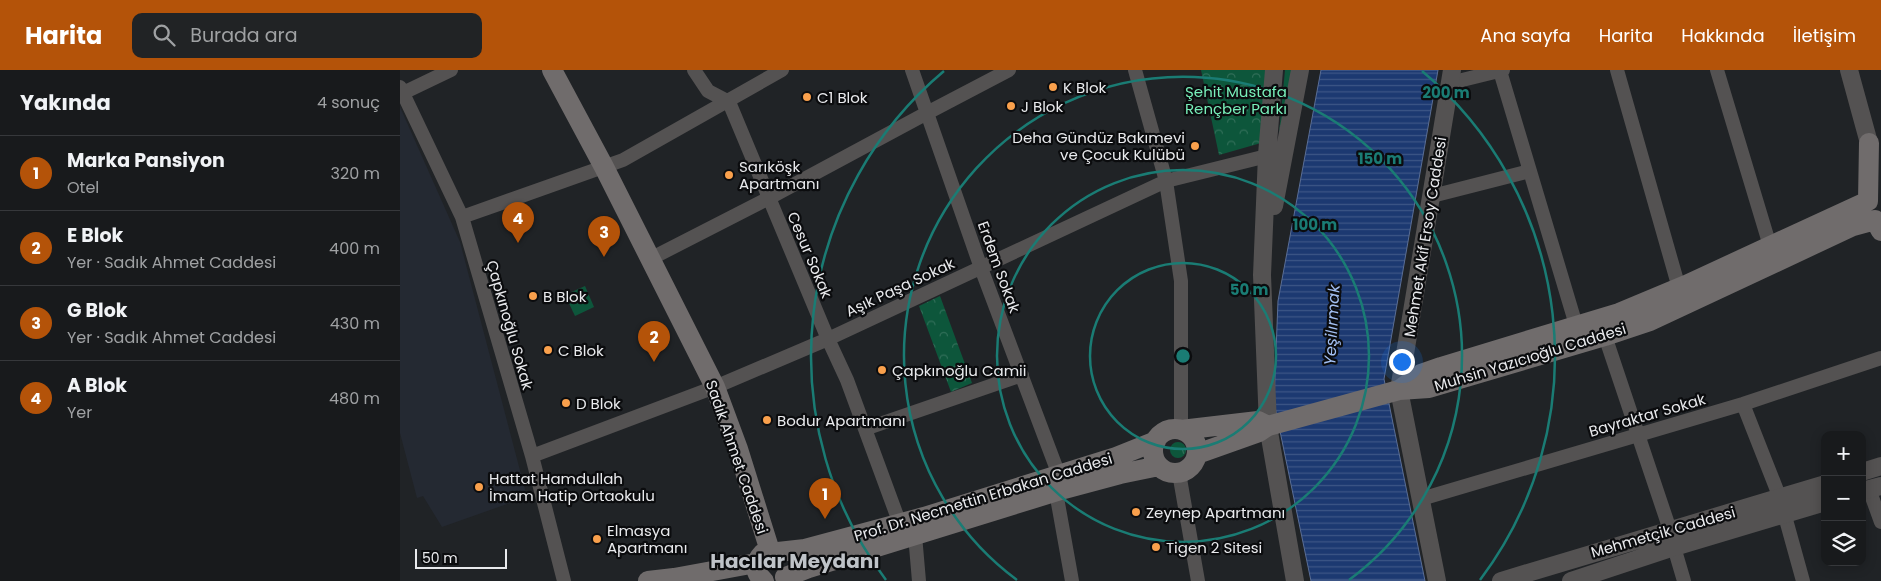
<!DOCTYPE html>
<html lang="tr">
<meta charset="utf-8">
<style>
body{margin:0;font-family:Poppins,sans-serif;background:#212325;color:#f1f3f6}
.controls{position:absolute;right:15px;bottom:15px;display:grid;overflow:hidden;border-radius:10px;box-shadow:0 2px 12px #0003}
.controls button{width:45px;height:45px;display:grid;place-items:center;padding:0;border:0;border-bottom:1px solid #36383b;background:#181a1c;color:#f1f3f6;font:25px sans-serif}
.scale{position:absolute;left:15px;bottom:12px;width:92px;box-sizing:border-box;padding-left:5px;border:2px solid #e9eaed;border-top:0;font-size:14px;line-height:18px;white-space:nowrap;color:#e9eaed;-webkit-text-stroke:4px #0b0c0e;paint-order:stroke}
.you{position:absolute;left:1001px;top:291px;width:18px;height:18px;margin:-12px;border:4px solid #fff;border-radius:50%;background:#1a73e8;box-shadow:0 0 0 8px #1a73e833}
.badge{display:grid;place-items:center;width:32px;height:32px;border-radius:50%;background:#b45309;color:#fff;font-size:16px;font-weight:700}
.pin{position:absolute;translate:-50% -41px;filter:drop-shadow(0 1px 2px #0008)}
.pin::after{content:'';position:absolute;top:26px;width:18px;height:15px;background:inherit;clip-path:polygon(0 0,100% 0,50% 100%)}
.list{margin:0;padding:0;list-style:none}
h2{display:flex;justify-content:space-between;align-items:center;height:65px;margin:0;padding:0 20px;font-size:21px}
h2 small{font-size:16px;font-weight:400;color:#9fa1a3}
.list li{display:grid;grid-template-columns:32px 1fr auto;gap:15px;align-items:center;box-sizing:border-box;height:75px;padding:0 20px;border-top:1px solid #36383b}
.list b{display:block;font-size:19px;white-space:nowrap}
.list p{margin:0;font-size:16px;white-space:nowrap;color:#9fa1a3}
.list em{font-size:16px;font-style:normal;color:#9fa1a3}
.icon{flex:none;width:28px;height:28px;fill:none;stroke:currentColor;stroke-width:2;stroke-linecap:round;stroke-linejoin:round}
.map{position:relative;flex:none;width:1481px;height:511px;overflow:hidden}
header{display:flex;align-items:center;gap:30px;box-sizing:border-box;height:70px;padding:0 25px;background:#b45309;color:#fff}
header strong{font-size:24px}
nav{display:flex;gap:28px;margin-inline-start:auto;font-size:18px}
.search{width:350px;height:45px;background:#212325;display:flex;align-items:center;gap:12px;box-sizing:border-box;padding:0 18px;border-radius:10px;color:#9fa1a3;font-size:19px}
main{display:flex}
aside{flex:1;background:#181a1c}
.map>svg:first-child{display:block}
.built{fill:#242932}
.grass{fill:url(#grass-tufts)}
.park{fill:url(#park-crowns)}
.water{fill:url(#water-rules);stroke:#5a6e96}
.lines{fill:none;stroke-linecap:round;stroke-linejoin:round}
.minor{stroke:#545252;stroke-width:14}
.tertiary{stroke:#545252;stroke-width:18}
.secondary{stroke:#706c6c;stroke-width:20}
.ring{fill:none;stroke:#1a7c74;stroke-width:2.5}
.poi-dot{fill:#f9a04c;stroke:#0b0c0e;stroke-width:2}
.labels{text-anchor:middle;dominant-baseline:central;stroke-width:4.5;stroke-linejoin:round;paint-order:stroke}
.poi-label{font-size:15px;fill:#e9eaed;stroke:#0b0c0e;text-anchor:start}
.park-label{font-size:15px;fill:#78efba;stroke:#0b0c0e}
.street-label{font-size:15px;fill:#e9eaed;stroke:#0b0c0e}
.water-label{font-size:16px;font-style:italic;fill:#a3c0f3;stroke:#0b0c0e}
.district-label{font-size:20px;font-weight:bold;fill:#bfc3c8;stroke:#0b0c0e}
.centre{fill:#1a7c74;stroke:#0b0c0e;stroke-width:2.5}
.ring-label{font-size:15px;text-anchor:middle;font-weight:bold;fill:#1a7c74;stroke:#0b0c0e;stroke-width:4.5;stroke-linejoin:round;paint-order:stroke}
</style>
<header>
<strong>Harita</strong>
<div class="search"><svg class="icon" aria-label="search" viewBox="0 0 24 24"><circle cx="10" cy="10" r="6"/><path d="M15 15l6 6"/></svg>Burada ara</div>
<nav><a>Ana sayfa</a><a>Harita</a><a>Hakkında</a><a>İletişim</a></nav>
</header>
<main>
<aside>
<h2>Yakında<small>4 sonuç</small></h2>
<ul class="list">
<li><span class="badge">1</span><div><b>Marka Pansiyon</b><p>Otel</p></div><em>320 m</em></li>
<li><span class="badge">2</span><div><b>E Blok</b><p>Yer · Sadık Ahmet Caddesi</p></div><em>400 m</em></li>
<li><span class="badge">3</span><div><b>G Blok</b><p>Yer · Sadık Ahmet Caddesi</p></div><em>430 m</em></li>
<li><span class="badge">4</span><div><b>A Blok</b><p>Yer</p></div><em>480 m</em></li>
</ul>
</aside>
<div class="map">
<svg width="1481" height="511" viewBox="0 0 1481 511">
<defs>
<pattern id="grass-tufts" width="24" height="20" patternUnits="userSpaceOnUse" patternTransform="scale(1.25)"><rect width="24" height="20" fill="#0d563b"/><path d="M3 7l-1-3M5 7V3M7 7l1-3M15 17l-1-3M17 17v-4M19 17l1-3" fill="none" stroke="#306e58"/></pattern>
<pattern id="park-crowns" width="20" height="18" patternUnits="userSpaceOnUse" patternTransform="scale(1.25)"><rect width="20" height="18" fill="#0d563b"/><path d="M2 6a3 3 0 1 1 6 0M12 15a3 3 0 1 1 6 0" fill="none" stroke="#306e58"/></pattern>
<pattern id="water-rules" width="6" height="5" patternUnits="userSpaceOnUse" patternTransform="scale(1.25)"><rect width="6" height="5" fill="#1c3971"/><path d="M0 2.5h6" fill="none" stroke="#3d5686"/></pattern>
</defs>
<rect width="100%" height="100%" fill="#202326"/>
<path class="built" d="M0 37 60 172 127 427 42 457 23 426 17 428 0 363Z"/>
<path class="grass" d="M885 0H892L882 64H879Z
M770 380a8 8 0 1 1 16 0a8 8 0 1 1-16 0Z"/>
<path class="park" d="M801 0H866L861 73 819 85Z
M185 216 194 237 175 246 165 225Z
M540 226 572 313 551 322 519 236Z"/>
<path class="water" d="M921 0H1038L984 309 1025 511H911L874 332 878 231Z"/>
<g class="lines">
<path class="minor" d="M294 0 308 21 329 32 428 269 447 310 500 454
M512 0 581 198 659 405
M735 0 766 111 781 211V360
M1217 0 1279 218
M1317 0 1370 176
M1100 1 1176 255
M1050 13 1103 0
M0 17 62 147 132 386 164 511
M3 23 51 0
M1032 126 1130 101
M62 147 223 90 382 0
M250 189 369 128 527 43 609 0
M1205 266 1270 460
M1343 334 1380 428 1403 511
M465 359 622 305
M132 386 315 317 428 269 766 111 875 84
M779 403 798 511
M1469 419 1481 452
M656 422 672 511
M1021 429 1343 334 1481 288
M515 465 519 511
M1274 477 1284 511"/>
<path class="tertiary" d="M874 0 867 85 862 205 868 356 895 511
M1449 0 1469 73
M874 136 900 0
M1462 402 1481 396
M1462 421 1481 416
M1037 511 999 320 1052 0
M1101 511 1425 414
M1171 511 1274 477 1425 432"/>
<path class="secondary" d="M152 0 204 97 315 317 338 379 370 481
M999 320 1021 304 1041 297 1219 243 1286 215 1468 131 1469 73
M753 381a22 22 0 1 1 44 0a22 22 0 1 1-44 0Z
M781 360 858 351 868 356
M797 384 859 362 868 356 999 320 1029 318 1205 266 1250 251 1453 156 1475 150 1481 161
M378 482 405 479 524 447 716 387 756 371
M363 483C354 492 354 503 364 511
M385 507 409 498 664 419 720 404 759 396
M248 511 274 508 356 493"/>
</g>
<g class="ring">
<circle cx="783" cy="286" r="93"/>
<circle cx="783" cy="286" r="186"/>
<path d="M617 510A279 279 0 1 1 949 510"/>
<path d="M486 510A372 372 0 0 1 544 1M1022 1A372 372 0 0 1 1080 510"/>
</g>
<g class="poi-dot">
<circle cx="653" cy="17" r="5"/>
<circle cx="407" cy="27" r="5"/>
<circle cx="611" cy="36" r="5"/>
<circle cx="795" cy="76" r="5"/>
<circle cx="329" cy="105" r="5"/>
<circle cx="133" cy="226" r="5"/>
<circle cx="148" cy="280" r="5"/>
<circle cx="482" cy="300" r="5"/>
<circle cx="166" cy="333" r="5"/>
<circle cx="367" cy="350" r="5"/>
<circle cx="79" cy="417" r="5"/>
<circle cx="736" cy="442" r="5"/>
<circle cx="197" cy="469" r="5"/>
<circle cx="756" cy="477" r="5"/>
</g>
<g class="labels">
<g class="poi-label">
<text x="663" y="17">K Blok</text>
<text x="417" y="27">C1 Blok</text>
<text x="621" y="36">J Blok</text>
<text x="785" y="67" text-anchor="end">Deha Gündüz Bakımevi<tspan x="785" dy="17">ve Çocuk Kulübü</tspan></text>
<text x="339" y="96">Sarıköşk<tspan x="339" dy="17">Apartmanı</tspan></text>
<text x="143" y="226">B Blok</text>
<text x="158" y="280">C Blok</text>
<text x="492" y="300">Çapkınoğlu Camii</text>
<text x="176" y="333">D Blok</text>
<text x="377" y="350">Bodur Apartmanı</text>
<text x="89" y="408">Hattat Hamdullah<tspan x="89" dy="17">İmam Hatip Ortaokulu</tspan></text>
<text x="746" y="442">Zeynep Apartmanı</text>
<text x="207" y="460">Elmasya<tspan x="207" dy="17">Apartmanı</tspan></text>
<text x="766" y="477">Tigen 2 Sitesi</text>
</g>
<g class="park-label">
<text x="836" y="21">Şehit Mustafa<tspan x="836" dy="17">Rençber Parkı</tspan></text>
</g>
<g class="street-label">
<text transform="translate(1025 167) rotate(-81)">Mehmet Akif Ersoy Caddesi</text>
<text transform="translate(410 185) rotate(67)">Cesur Sokak</text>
<text transform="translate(599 197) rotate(70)">Erdem Sokak</text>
<text transform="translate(500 217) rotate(-25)">Aşık Paşa Sokak</text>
<text transform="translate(110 255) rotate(74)">Çapkınoğlu Sokak</text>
<text transform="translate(1130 287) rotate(-17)">Muhsin Yazıcıoğlu Caddesi</text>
<text transform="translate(1247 345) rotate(-16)">Bayraktar Sokak</text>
<text transform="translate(337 387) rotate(71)">Sadık Ahmet Caddesi</text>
<text transform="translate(583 427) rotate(-17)">Prof. Dr. Necmettin Erbakan Caddesi</text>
<text transform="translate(1263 462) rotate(-16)">Mehmetçik Caddesi</text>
</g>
<g class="water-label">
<text transform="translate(932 255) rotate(-87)">Yeşilırmak</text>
</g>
<g class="district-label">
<text x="395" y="491">Hacılar Meydanı</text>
</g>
</g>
<circle cx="783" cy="286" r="8" class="centre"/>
<g class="ring-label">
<text x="1046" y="28">200 m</text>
<text x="980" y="94">150 m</text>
<text x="915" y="160">100 m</text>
<text x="849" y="225">50 m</text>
</g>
</svg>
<div class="controls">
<button>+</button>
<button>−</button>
<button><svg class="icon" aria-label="layers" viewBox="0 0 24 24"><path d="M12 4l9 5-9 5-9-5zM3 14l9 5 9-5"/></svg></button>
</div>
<div class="scale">50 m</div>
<div class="you"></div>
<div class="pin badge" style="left:425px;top:449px">1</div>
<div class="pin badge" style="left:254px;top:292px">2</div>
<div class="pin badge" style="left:204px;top:187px">3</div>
<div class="pin badge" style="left:118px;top:173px">4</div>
</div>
</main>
